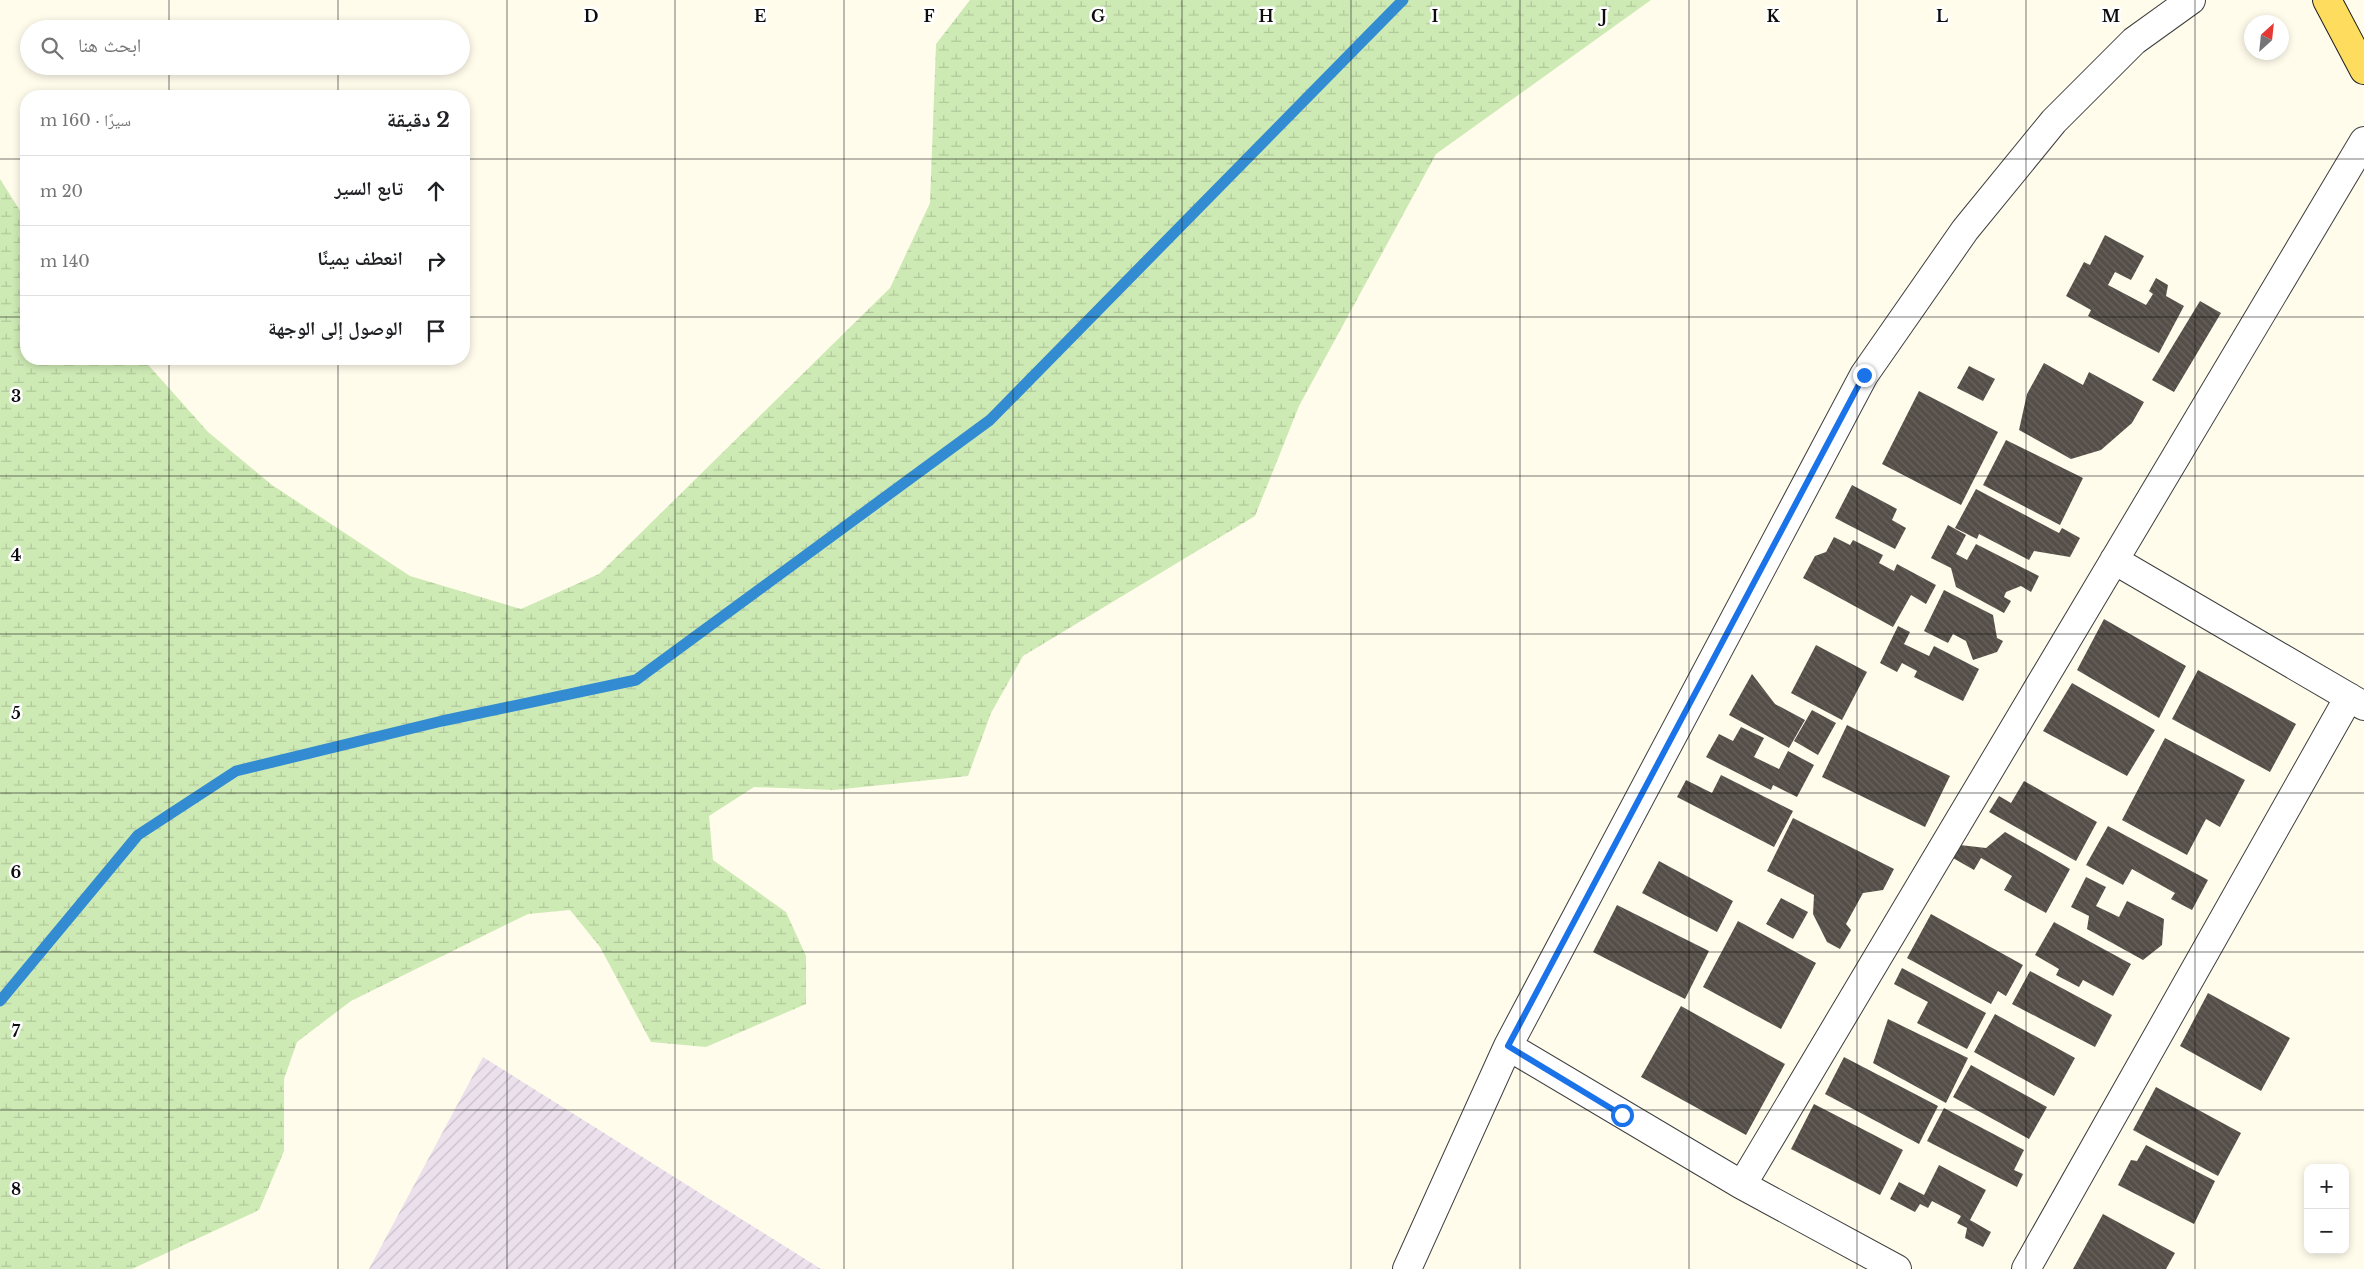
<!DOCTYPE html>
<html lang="ar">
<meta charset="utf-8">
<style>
body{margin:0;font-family:"Libre Baskerville","Noto Naskh Arabic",serif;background:#f2f2f2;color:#202124;direction:rtl}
.controls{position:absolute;right:15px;bottom:15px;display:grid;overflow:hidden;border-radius:10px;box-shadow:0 2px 8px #0003}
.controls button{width:45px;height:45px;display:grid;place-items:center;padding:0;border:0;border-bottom:1px solid #e0e0e0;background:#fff;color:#202124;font:25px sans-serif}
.compass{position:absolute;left:2244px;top:15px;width:45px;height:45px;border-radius:50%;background:#fff;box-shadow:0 2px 8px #0003;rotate:27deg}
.stop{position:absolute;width:15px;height:15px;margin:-11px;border:4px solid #1a73e8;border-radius:50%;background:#fff}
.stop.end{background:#1a73e8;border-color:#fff;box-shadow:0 1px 5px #0008}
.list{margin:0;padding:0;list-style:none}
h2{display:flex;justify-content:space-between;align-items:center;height:65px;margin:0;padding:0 20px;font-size:21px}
h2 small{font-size:16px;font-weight:400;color:#757577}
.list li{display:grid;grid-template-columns:32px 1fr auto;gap:15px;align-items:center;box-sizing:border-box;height:70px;padding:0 20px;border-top:1px solid #e0e0e0}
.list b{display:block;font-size:19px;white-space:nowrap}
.list em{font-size:16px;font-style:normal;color:#757577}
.icon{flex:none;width:28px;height:28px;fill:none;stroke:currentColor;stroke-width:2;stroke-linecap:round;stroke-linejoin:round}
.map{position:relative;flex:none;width:2364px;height:1269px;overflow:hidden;direction:ltr}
.search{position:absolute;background:#fff;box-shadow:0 2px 8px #0003;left:20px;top:20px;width:450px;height:55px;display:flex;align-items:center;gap:12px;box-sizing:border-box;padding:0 18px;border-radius:28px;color:#757577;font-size:19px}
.panel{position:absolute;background:#fff;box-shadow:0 2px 8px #0003;left:20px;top:90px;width:450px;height:275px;border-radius:20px;direction:rtl}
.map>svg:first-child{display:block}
.industrial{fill:url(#industrial-furrows)}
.wetland{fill:url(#wetland-marsh)}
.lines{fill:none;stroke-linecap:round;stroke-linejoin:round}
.stream{stroke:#338cd1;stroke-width:11}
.building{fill:url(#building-back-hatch)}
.minor-casing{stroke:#3f3f3f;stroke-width:30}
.major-casing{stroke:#1d1d1d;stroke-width:30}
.minor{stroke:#fff;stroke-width:28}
.major{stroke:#fddc5e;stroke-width:28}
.route{stroke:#1a73e8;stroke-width:6}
.grid{fill:none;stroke:#0c0c0c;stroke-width:1;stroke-opacity:0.55}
.grid-label{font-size:16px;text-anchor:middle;font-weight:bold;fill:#0c0c0c;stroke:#fff;stroke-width:5;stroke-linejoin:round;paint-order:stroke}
</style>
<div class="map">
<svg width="2364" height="1269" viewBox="0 0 2364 1269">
<defs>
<pattern id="industrial-furrows" width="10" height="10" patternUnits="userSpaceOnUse" patternTransform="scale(1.25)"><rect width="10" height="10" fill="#ebe0ec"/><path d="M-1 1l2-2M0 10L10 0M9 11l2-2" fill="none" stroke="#c8bfc9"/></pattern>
<pattern id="wetland-marsh" width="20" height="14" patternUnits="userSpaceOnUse" patternTransform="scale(1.25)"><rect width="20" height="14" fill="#ceeab4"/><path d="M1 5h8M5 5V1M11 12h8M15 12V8" fill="none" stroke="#b0c89a"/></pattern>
<pattern id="building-back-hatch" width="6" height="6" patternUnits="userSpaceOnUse" patternTransform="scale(1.25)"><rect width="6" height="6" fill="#554e48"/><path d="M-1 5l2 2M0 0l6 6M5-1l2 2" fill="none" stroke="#68635e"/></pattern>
</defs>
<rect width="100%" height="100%" fill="#fffcec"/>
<path class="industrial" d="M483 1057 821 1269H369Z"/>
<path class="wetland" d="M970 0H1651L1436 154 1299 406 1255 516 1023 656 991 713 968 776 834 790 754 787 709 816 713 860 786 912 806 956V1004L706 1047 651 1042 600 947 570 910 528 914 351 1001 297 1042 284 1079V1151L259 1210 132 1269H0V179L26 220V359H143L208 432 272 485 410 576 521 609 599 574 890 288 930 203 936 44Z"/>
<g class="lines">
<path class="stream" d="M0 1001 138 835 236 771 442 721 636 680 990 420 1403 0"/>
</g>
<path class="building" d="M2105 235 2144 256 2131 280 2115 272 2108 285 2146 305 2153 294 2149 291 2156 278 2168 285 2166 296 2184 306 2159 353 2088 316 2091 310 2066 296 2084 262 2090 265Z
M2200 301 2221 313 2174 392 2152 380Z
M2044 363 2083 385 2089 372 2144 402 2132 423 2101 450 2071 459 2019 430 2027 394Z
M1969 366 1995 379 1983 401 1957 388Z
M1919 391 1998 432 1961 505 1882 464Z
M2006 440 2083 478 2060 525 1983 485Z
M1852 485 1897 509 1892 520 1906 528 1895 549 1835 518Z
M1976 489 2059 533 2062 528 2080 538 2070 557 2034 551 2029 560 1979 534 1977 539 1955 528Z
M1948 525 1966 535 1956 554 1967 560 1976 544 2039 576 2031 592 2021 586 2006 592 2004 597 2011 601 2004 613 1956 587 1951 568 1931 558Z
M1834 537 1850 545 1853 540 1883 555 1879 563 1894 571 1897 564 1936 585 1926 604 1911 595 1893 627 1803 578 1815 556 1826 552Z
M1944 590 1993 615 1997 638 2003 641 1997 652 1973 660 1966 641 1953 634 1948 643 1924 631Z
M2104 619 2186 666 2159 718 2077 670Z
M1898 626 1910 632 1904 644 1929 656 1934 646 1979 669 1963 701 1914 677 1917 671 1902 663 1897 672 1880 663Z
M1816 645 1867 672 1842 720 1791 693Z
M2198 670 2296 724 2270 772 2172 719Z
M1752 674 1775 704 1805 720 1789 748 1729 715Z
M2072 683 2155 730 2127 776 2043 731Z
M1812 710 1836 723 1818 755 1794 741Z
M1847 725 1950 776 1925 827 1822 777Z
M1741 727 1764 738 1754 757 1779 769 1788 751 1814 765 1797 797 1773 785 1771 790 1706 757 1719 734 1733 741Z
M2165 738 2245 780 2220 827 2206 819 2187 855 2122 820Z
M1721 775 1793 811 1774 847 1677 797 1686 780 1712 793Z
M2024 781 2097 822 2076 861 1989 812 1999 796 2011 803Z
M1793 818 1894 869 1883 890 1863 893 1846 924 1851 930 1840 949 1827 942 1813 914 1814 895 1767 871Z
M2108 826 2208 880 2192 910 2171 899 2175 893 2132 869 2123 885 2086 865Z
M2005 832 2070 869 2046 913 2004 890 2012 876 1981 858 1974 870 1953 858 1960 845 1986 848Z
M1659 861 1733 901 1717 932 1642 893Z
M2086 877 2106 887 2096 906 2119 917 2127 901 2164 919 2162 945 2143 960 2087 929 2089 916 2071 907Z
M1781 898 1808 912 1793 939 1766 924Z
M1617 905 1709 951 1685 999 1593 952Z
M1931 914 2023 965 2006 996 1998 991 1991 1004 1907 958Z
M1738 921 1816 963 1781 1029 1703 987Z
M2054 922 2131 964 2113 996 2083 980 2079 987 2056 975 2059 969 2035 955Z
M1902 968 1986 1013 1967 1049 1917 1023 1928 1002 1894 984Z
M2030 971 2112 1015 2095 1047 2012 1004Z
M2208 993 2290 1038 2261 1091 2180 1046Z
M1681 1006 1785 1064 1746 1135 1641 1077Z
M1995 1014 2075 1058 2054 1096 1974 1052Z
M1888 1019 1968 1058 1946 1103 1873 1063Z
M1844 1057 1938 1106 1919 1144 1825 1094Z
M1971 1065 2047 1107 2029 1139 1953 1097Z
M2156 1087 2241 1133 2218 1176 2133 1130Z
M1814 1104 1903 1150 1880 1195 1791 1149Z
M1944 1108 2024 1150 2014 1170 2023 1174 2017 1187 1927 1141Z
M2146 1145 2215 1181 2194 1224 2118 1185 2131 1160 2137 1161Z
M1939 1165 1986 1190 1970 1220 1991 1232 1983 1247 1965 1238 1967 1228 1957 1223 1961 1216 1932 1201 1928 1208 1920 1204 1915 1212 1890 1199 1899 1182 1924 1195Z
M2103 1214 2175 1253 2166 1269H2073Z"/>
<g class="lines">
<defs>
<path id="minor" d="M2114 560 2364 706
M1742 1185 2364 141
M1407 1269 1508 1046
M1897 1269 1742 1185 1508 1046 1864 375 1965 230 2054 121 2134 41 2191 0
M2026 1269 2349 697"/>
<path id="major" d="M2327 0 2364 70"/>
</defs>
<use href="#minor" class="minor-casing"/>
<use href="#major" class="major-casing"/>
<use href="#minor" class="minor"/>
<use href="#major" class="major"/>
</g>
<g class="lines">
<path class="route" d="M1622 1115 1508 1046 1864 375"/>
</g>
<path class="grid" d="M169 0V29M338 0V29M507 0V1269M675 0V1269M844 0V1269M1013 0V1269M1182 0V1269M1351 0V1269M1520 0V1269M1689 0V1269M1857 0V1269M2026 0V1269M2195 0V1269M169 66V96M338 66V96M0 159H26M464 159H2364M0 317H26M464 317H2364M169 359V1269M338 359V1269M0 476H2364M0 634H2364M0 793H2364M0 952H2364M0 1110H2364"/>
<g class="grid-label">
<text x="591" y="22">D</text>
<text x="760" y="22">E</text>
<text x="929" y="22">F</text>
<text x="1098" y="22">G</text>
<text x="1266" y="22">H</text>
<text x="1435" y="22">I</text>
<text x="1604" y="22">J</text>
<text x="1773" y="22">K</text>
<text x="1942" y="22">L</text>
<text x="2111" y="22">M</text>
<text x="16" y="402">3</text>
<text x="16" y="561">4</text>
<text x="16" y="719">5</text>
<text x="16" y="878">6</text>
<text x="16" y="1037">7</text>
<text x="16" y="1195">8</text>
</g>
</svg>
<div class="controls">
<button>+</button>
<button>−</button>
</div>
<svg class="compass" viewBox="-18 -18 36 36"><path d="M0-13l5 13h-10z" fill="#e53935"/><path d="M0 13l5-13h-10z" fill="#757577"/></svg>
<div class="stop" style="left:1622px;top:1115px"></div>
<div class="stop end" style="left:1864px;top:375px"></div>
<div class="search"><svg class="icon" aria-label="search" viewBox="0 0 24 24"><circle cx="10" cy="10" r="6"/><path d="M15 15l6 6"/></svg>ابحث هنا</div>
<section class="panel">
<h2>2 دقيقة<small>سيرًا · 160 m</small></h2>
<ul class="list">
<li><svg class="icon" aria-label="ahead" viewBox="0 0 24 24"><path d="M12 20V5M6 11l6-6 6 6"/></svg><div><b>تابع السير</b></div><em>20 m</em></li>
<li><svg class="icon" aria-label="right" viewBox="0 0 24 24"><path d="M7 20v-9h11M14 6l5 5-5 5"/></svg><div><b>انعطف يمينًا</b></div><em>140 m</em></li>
<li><svg class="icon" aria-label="arrive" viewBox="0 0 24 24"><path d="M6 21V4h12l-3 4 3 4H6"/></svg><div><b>الوصول إلى الوجهة</b></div></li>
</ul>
</section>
</div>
